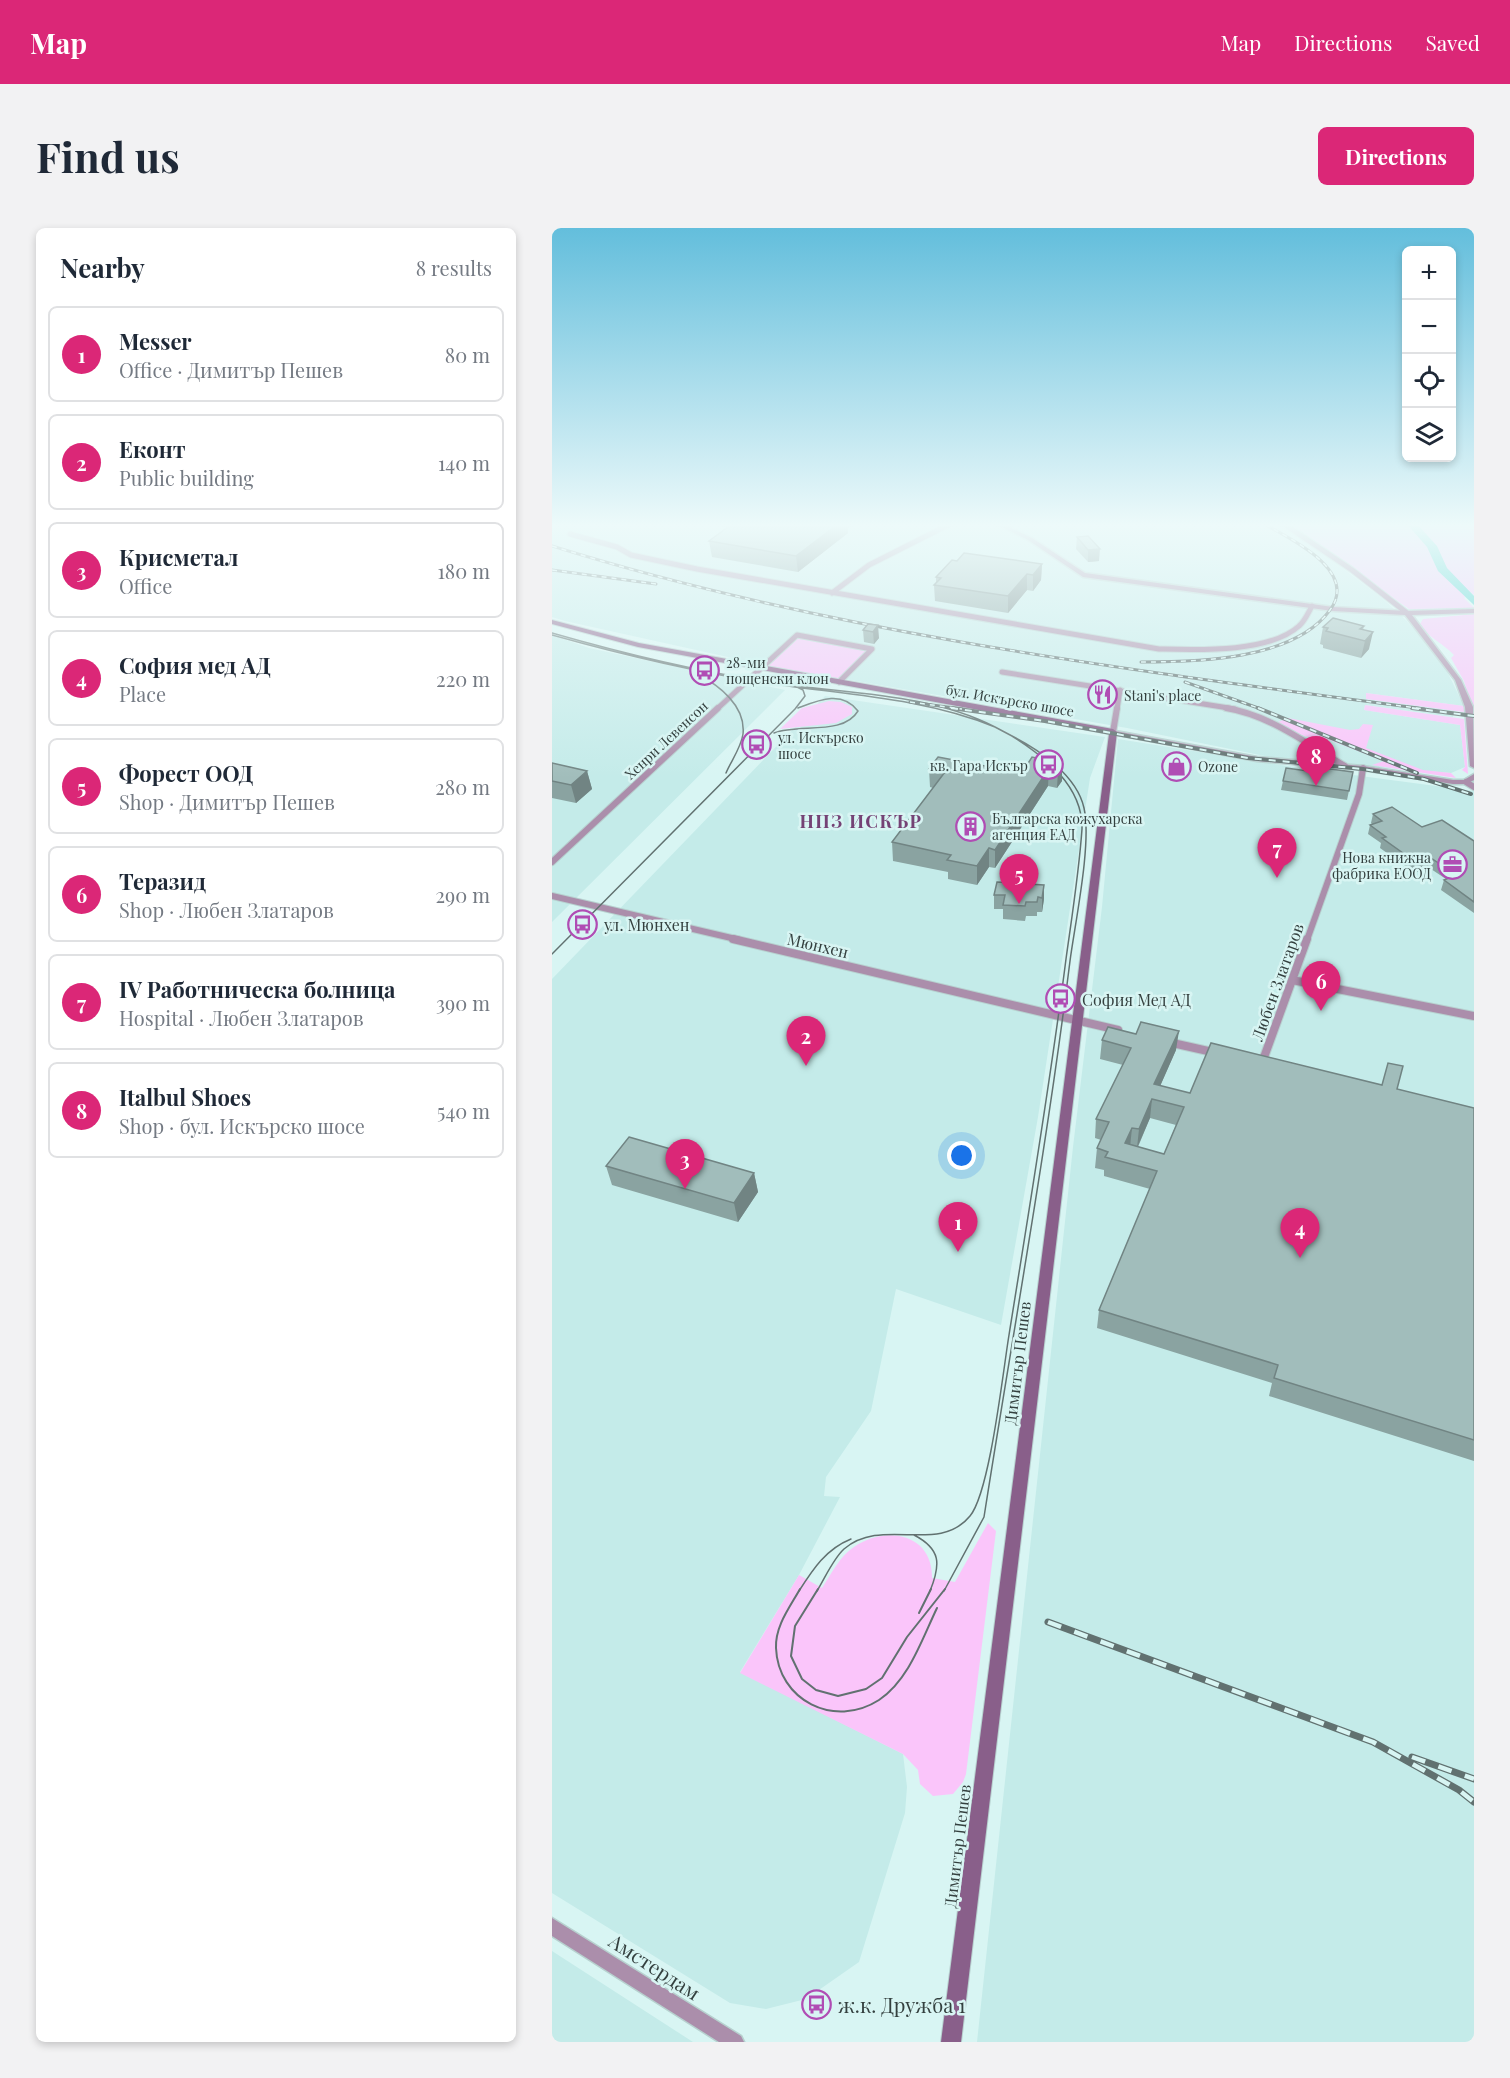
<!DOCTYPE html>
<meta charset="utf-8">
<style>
body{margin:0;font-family:"Playfair Display",serif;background:#f2f2f3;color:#1f2937}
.controls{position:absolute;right:18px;top:18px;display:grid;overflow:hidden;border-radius:9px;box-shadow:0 3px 9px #0003}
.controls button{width:54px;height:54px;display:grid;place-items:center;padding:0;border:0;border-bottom:2px solid #e0e1e3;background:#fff;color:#1f2937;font:30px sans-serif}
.you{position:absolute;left:410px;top:928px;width:21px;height:21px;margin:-15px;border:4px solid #fff;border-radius:50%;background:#1a73e8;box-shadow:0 0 0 9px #1a73e833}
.badge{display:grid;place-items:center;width:39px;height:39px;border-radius:50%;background:#db2777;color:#fff;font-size:20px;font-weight:700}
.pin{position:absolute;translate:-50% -50px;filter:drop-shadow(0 2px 3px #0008)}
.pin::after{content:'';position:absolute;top:32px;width:21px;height:18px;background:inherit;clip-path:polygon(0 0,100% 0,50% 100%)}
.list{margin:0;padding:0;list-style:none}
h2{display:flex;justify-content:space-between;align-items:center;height:78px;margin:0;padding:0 24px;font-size:26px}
h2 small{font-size:20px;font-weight:400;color:#747a83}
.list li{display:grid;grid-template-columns:39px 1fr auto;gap:18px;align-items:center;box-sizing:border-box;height:96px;margin:0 12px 12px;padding:0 12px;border:2px solid #e0e1e3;border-radius:9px}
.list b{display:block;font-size:22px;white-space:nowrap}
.list p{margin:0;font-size:20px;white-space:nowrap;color:#747a83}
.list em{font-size:20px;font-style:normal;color:#747a83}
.icon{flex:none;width:33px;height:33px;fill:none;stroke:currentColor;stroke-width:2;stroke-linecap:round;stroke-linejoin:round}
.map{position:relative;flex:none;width:922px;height:1814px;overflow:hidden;border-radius:9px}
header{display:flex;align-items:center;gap:36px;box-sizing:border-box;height:84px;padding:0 30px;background:#db2777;color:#fff}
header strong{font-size:28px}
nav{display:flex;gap:33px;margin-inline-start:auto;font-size:21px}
.intro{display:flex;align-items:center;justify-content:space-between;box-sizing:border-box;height:144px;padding:0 36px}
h1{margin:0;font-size:42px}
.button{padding:15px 27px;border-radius:9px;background:#db2777;color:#fff;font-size:21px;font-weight:700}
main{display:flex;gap:36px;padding:0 36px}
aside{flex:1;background:#fff;border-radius:9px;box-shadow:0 3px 9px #0003}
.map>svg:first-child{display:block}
.built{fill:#c4ebe9}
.green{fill:#fac5fa}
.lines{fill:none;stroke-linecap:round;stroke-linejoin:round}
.river{fill:#3bcec9;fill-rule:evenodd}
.minor-far2-casing{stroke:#b7d1cf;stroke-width:7}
.minor-far1-casing{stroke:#b7d1cf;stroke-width:8}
.minor-casing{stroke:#b7d1cf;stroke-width:10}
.tertiary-casing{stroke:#b7d1cf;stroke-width:3}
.secondary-casing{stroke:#b7d1cf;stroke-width:2}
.minor-far2{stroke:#ab8eab;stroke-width:5}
.minor-far1{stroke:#ab8eab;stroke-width:6}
.minor{stroke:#ab8eab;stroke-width:8}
.tertiary{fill:#ab8eab;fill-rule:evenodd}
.secondary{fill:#895f8a;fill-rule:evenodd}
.tram-far1{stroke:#617170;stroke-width:1.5}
.tram{stroke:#617170;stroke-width:2}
.rail-far2-casing{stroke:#617170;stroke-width:3}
.rail-far1-casing{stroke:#617170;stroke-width:4}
.rail-casing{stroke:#617170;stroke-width:7}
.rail-far2{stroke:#d8f5f3;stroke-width:1.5;stroke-dasharray:5;stroke-linecap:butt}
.rail-far1{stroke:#d8f5f3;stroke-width:2;stroke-dasharray:7;stroke-linecap:butt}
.rail{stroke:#d8f5f3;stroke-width:4.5;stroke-dasharray:14;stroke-linecap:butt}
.wall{fill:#8aa3a1;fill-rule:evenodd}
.shaded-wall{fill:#718483}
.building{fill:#a1bdbb;stroke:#718483;stroke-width:1.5;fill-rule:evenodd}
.labels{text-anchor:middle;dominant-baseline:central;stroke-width:5;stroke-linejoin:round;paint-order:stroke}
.far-poi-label{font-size:14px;fill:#34403f;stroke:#d8f5f3;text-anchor:start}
.far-street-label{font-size:14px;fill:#34403f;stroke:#d8f5f3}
.poi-label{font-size:16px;fill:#34403f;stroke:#d8f5f3;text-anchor:start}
.street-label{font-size:16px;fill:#34403f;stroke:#d8f5f3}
.far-district-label{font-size:18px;font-weight:bold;letter-spacing:1.5px;fill:#744275;stroke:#d8f5f3}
.near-street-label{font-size:20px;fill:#34403f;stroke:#d8f5f3}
.near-poi-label{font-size:20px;fill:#34403f;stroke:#d8f5f3;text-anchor:start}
</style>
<header>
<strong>Map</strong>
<nav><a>Map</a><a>Directions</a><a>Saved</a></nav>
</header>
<div class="intro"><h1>Find us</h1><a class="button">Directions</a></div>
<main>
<aside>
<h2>Nearby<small>8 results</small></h2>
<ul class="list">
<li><span class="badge">1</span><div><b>Messer</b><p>Office · Димитър Пешев</p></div><em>80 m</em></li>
<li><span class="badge">2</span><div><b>Еконт</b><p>Public building</p></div><em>140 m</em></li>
<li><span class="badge">3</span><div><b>Крисметал</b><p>Office</p></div><em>180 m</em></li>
<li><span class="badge">4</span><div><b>София мед АД</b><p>Place</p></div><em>220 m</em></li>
<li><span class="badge">5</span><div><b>Форест ООД</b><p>Shop · Димитър Пешев</p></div><em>280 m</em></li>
<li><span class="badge">6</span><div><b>Теразид</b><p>Shop · Любен Златаров</p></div><em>290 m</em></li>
<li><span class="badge">7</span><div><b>IV Работническа болница</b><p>Hospital · Любен Златаров</p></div><em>390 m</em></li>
<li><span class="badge">8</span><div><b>Italbul Shoes</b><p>Shop · бул. Искърско шосе</p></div><em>540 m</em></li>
</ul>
</aside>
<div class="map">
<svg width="922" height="1814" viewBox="0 0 922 1814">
<rect width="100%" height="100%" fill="#d8f5f3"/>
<path class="built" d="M0 296H725L752 311 830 370 854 392 890 433 912 478 814 465V471L902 482 901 489 813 477 812 482 908 497 913 539 899 545 728 531 575 500 212 437 13 393 0 389Z
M0 407 37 420 233 462 0 694Z
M273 468 553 509 538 550 486 889 449 1097 344 1061 319 1183 274 1249 272 1268 288 1269 247 1347 188 1444 351 1526 355 1559 353 1585 307 1734 254 1771 214 1781 178 1775 0 1665V751Z
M566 511 748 540 922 563V1814H425L521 919 550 679Z
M0 1723 141 1814H0Z"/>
<path class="green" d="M736 296H922V367L918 364 912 370 922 380 857 381Z
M922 386V485L912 453 899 430 902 427C892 416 874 408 868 396L871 391Z
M245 407 320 421 290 451 212 437Z
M814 465 912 478V484L814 471Z
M277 473 289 474 300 479V486L284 495 228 501 250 480Z
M813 477 912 491 916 546 910 542 913 539 908 497 812 482Z
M736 490 798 502 807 501 811 496 821 497 814 520 871 542 899 545 904 550 820 537 832 533 770 509C755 513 739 502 726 494Z
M436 1295 444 1303 414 1546 411 1554 401 1566 381 1568 368 1556 366 1542 351 1526 188 1445 247 1347 270 1360C280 1345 287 1329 302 1319 333 1297 381 1305 380 1350L403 1354Z"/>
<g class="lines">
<path class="river" d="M855 296H865L885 318 895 340 922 368V377L886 343 875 319Z"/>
<defs>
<path id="minor-far2" d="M732 296 800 342 855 385
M18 306 65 319 79 327 145 341 607 421C646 422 717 425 747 398 753 393 756 385 760 378
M280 365 317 337 398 296
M450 444 683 481
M165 481 245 407 320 421 287 454
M565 481 568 462"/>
<path id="minor-far1" d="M674 480C718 487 755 516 793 538
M561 504 565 480
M914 554 922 559
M0 634 166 480
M0 668 188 712
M755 712 807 566 811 540"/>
<path id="minor" d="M181 711 566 802
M740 752 922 788
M616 814 665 825
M704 832H711L755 711"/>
<path id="tertiary" d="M444 296H451L480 310 533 345 781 379 855 383 922 381V385L860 387 909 452 921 479 922 540 918 538 913 479 903 452 853 387 781 383 531 349 476 312Z
M558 502 705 529 811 538 901 552H912L922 546V552L914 556H901L811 542 705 533 561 506H558Z
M0 1690 189 1808 192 1814H167L0 1708Z"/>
<path id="secondary" d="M0 392 87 415 561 501 565 504 409 1814H389L557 506 86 419 0 396Z"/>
</defs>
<use href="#minor-far2" class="minor-far2-casing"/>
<use href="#minor-far1" class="minor-far1-casing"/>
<use href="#minor" class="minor-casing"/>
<use href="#tertiary" class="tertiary-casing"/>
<use href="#secondary" class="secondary-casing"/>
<use href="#minor-far2" class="minor-far2"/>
<use href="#minor-far1" class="minor-far1"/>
<use href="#minor" class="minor"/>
<use href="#tertiary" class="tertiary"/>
<use href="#secondary" class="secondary"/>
<path class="tram-far1" d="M0 405C73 426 148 444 223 455 295 466 377 465 443 499
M0 407C75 428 151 446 228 457 300 467 374 471 443 499
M145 446C167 457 194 478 191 506 189 520 179 533 174 545
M443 499 460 508
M443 499 460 508
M222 505C247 495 291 508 306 483 290 462 267 472 246 480
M0 726 243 481 253 468 251 462 245 459
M362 1307C389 1321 389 1336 378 1363
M247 1363C261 1341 274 1321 299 1311
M265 1363C273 1350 281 1331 292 1321 331 1288 386 1327 418 1288 438 1264 451 1143 457 1107 477 982 498 857 514 731 520 688 527 644 530 601 531 558 493 529 460 508
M392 1363 432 1289C461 1104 495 919 518 733 523 695 540 615 532 580 525 548 488 522 460 508"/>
<path class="tram" d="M248 1361C238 1379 223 1398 224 1420 226 1472 282 1501 327 1472 357 1452 370 1411 385 1380
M266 1361 243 1398 239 1428 250 1451 264 1462 286 1468 314 1461 330 1450 355 1409 393 1361
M367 1385 379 1361"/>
<defs>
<path id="rail-far2" d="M0 318C282 406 579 442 872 481
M0 342 104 356
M589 434C646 434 742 432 778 382 807 343 739 311 712 296
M633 454 709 481
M358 474 410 481"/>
<path id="rail-far1" d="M399 480 493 493 696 530 811 541 872 551 919 566
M706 480 865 545
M860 480 922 488"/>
<path id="rail" d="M496 1394 821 1514 907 1562 922 1574
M860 1529 922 1551"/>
</defs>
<use href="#rail-far2" class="rail-far2-casing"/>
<use href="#rail-far1" class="rail-far1-casing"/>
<use href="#rail" class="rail-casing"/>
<use href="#rail-far2" class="rail-far2"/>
<use href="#rail-far1" class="rail-far1"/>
<use href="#rail" class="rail"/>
</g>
<path class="wall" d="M155 296H301L296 300V305L246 344 160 329 157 313 175 299Z
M525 309 547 333 536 334 524 321Z
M490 336 489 352 481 363 475 362 456 385 383 373 382 357 384 355V349Z
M316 396 327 410 322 416 312 414 311 402Z
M812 398 811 402 817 421 809 430 771 420V417L768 416 771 399Z
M0 535 35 543 40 561 24 575 0 570Z
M510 535V553L505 560 496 558 443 640 437 639 425 657 396 651V644L341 633 340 614 381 560 378 559 377 541 470 545Z
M801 544 795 572 729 562 731 553 770 545Z
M821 586 922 613V685L889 662 892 652 894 651 876 639 863 645 828 620 829 615 816 606 818 597 820 596 819 595Z
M492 657V671L490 684H485V688H474L473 693 451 691V681H442V667Z
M550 812 624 822 608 858 638 865 845 861 922 880V1233L717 1168 720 1155 545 1100 547 1082 598 961 552 948V942L543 940 545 920 549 912 543 910 544 891 571 837 548 831ZM598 890 624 897 612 926 586 919Z
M54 938 202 945 206 964 186 994 60 957Z"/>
<path class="shaded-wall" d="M286 296H301L296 300V305L246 344 244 328Z
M548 321 547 333 536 334V322Z
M490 336 489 352 481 363V347Z
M475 346V362L456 385V368Z
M326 397 327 410 322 416 321 404Z
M821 404 817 421 809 430 813 413Z
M510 535V553L505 560 506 542Z
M497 540 496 558 443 640V622Z
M35 543 40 561 24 575 19 557Z
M437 620V639L425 657V638Z
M879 630 876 639 863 645 865 635Z
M492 657V671L490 684V670Z
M627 803 624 822 602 872V856Z
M600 871 598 890 585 920 587 901Z
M580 900 578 919 571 935 573 915Z
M202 945 206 964 186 994 182 975Z"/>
<path class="building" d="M180 296H286L244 328 157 313Z
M536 308 548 321 536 322 525 309Z
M412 325 490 336 481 347 475 346 456 368 382 357 389 350 384 349 400 332 405 333Z
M781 390 812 398 808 401 821 404 813 413 774 403 776 400 771 399Z
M316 396 326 397 321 404 311 402Z
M386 529 470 545 480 529 510 535 506 542 497 540 443 622 437 620 425 638 395 632 399 627 340 614 393 544 377 541Z
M0 535 35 543 19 557 0 553Z
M734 540 770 545 771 540 801 544 797 563 731 553Z
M840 579 870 599 890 592 922 613V674L892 652 904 647 879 630 865 635 830 610 834 609 818 597 830 593 821 586Z
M445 654 492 657 490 670 486 669 485 674H474L473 678 451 677 453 667H442Z
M589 794 627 803 602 856 638 865 659 815 830 857 836 835 851 838 845 861 922 880V1212L722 1150 726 1137 547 1082 605 943 553 929 556 924 545 920 557 894 544 891 579 820 550 812 556 799 584 806ZM600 871 632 879 612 926 573 915 580 900 587 901Z
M77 909 202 945 182 975 54 938Z"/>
<linearGradient id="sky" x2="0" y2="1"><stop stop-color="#63bedc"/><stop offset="0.54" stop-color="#edfafa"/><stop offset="1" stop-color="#edfafa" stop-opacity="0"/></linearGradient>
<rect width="922" height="550" fill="url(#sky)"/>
<defs>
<symbol id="bus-ring" viewBox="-11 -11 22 22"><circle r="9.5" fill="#d8f5f3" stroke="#b04db4" stroke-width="1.5"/><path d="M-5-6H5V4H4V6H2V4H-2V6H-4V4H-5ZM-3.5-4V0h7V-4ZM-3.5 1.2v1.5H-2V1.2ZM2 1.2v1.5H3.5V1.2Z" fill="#b04db4"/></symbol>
<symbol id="restaurant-ring" viewBox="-11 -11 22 22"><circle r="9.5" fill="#d8f5f3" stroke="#b04db4" stroke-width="1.5"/><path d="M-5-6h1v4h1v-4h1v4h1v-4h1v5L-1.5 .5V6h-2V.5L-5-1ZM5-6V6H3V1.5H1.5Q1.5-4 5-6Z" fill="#b04db4"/></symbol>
<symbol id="shop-ring" viewBox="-11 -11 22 22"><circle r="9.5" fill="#d8f5f3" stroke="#b04db4" stroke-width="1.5"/><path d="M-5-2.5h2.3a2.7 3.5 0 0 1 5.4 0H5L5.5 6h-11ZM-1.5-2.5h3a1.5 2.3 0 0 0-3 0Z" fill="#b04db4"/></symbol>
<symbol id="building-ring" viewBox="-11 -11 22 22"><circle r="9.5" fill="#d8f5f3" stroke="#b04db4" stroke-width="1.5"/><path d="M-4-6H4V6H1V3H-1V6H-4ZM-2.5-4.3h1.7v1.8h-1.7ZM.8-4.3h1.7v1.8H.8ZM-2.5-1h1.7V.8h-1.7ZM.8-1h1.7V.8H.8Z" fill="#b04db4"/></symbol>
<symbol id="office-ring" viewBox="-11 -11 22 22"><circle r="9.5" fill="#d8f5f3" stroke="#b04db4" stroke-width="1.5"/><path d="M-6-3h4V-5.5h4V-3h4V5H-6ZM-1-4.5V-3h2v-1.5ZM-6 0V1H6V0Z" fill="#b04db4"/></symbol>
</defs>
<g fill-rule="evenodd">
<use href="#bus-ring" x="136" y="426" width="33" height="33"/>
<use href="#restaurant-ring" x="534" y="450" width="33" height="33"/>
<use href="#bus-ring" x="188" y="500" width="33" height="33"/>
<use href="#bus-ring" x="480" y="520" width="33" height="33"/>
<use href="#shop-ring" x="608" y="522" width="33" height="33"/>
<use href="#building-ring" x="402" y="582" width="33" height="33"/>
<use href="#office-ring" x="884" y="620" width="33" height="33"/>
<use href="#bus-ring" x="14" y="680" width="33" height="33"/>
<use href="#bus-ring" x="492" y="754" width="33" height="33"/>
<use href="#bus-ring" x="248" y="1760" width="33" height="33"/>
</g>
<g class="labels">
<g class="far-poi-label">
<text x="174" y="434">28-ми<tspan x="174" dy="16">пощенски клон</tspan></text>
<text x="572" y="467">Stani's place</text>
<text x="226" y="509">ул. Искърско<tspan x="226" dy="16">шосе</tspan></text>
<text x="476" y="537" text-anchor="end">кв. Гара Искър</text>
<text x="646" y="538">Ozone</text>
<text x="440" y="590">Българска кожухарска<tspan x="440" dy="16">агенция ЕАД</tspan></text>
<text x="879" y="629" text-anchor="end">Нова книжна<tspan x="879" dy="16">фабрика ЕООД</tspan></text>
</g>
<g class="far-street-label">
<text transform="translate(458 472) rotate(10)">бул. Искърско шосе</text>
<text transform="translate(114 512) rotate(-43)">Хенри Левенсон</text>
</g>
<g class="poi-label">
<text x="52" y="696">ул. Мюнхен</text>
<text x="530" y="771">София Мед АД</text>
</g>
<g class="street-label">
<text transform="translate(266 717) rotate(13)">Мюнхен</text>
<text transform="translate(725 754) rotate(-70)">Любен Златаров</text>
<text transform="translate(465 1135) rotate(-83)">Димитър Пешев</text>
<text transform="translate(405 1618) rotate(-83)">Димитър Пешев</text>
</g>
<g class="far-district-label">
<text x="309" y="593">НПЗ ИСКЪР</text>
</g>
<g class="near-street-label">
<text transform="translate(103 1738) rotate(33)">Амстердам</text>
</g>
<g class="near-poi-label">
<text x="286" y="1776">ж.к. Дружба 1</text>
</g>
</g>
</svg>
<div class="controls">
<button>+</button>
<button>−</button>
<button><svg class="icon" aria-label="locate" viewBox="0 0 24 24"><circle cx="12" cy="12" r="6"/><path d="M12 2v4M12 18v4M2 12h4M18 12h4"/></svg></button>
<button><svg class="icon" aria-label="layers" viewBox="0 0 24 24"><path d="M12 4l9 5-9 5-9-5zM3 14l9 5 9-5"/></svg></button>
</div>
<div class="you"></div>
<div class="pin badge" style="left:406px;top:1024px">1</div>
<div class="pin badge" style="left:254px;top:838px">2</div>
<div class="pin badge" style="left:133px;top:961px">3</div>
<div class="pin badge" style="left:748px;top:1030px">4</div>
<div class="pin badge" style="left:467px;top:676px">5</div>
<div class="pin badge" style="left:769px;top:783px">6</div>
<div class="pin badge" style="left:725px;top:650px">7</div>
<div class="pin badge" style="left:764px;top:558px">8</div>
</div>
</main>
